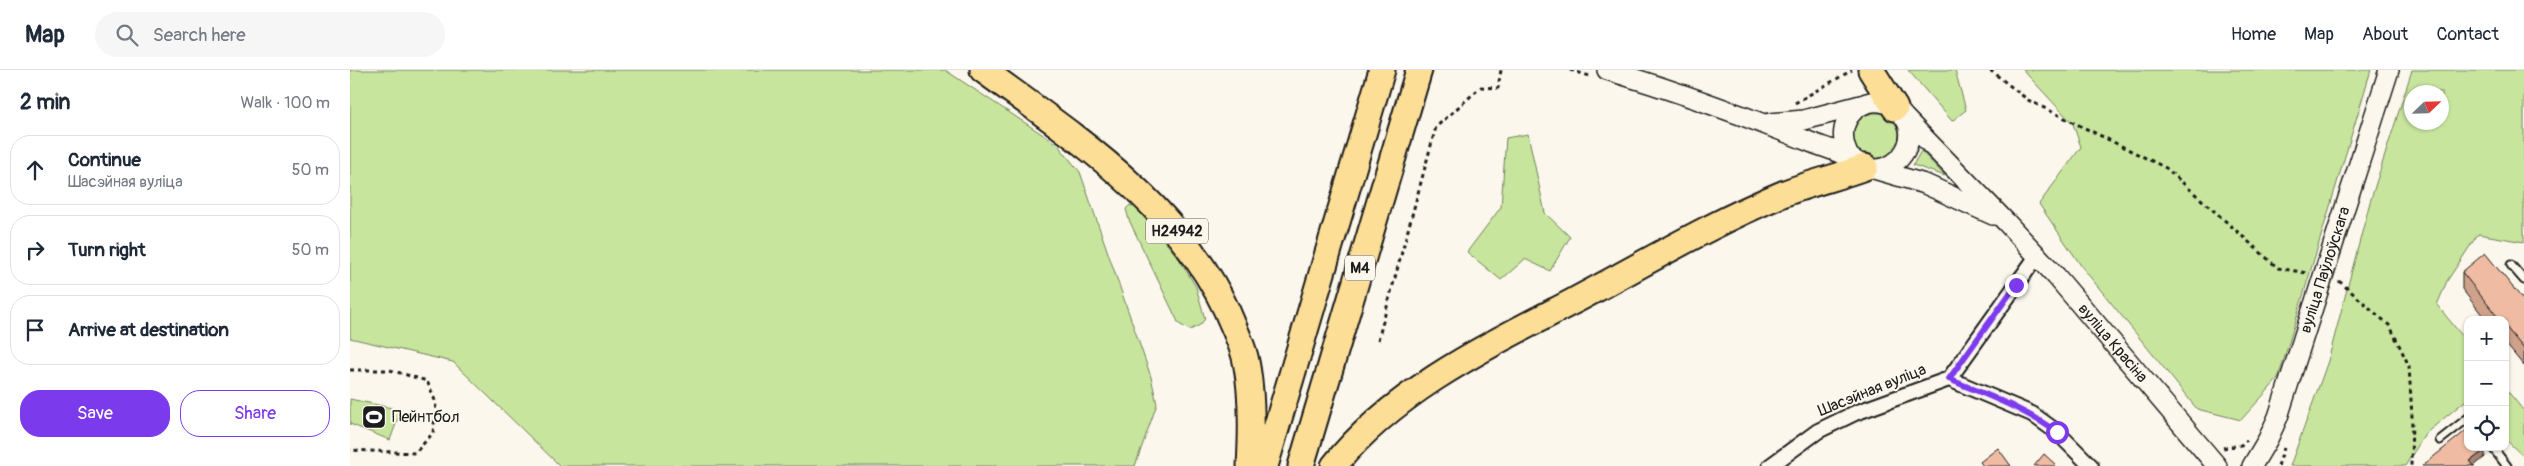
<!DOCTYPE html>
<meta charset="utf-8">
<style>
body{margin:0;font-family:Pangolin,sans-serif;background:#f6f6f7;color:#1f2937}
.controls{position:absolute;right:15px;bottom:15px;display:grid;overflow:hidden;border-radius:10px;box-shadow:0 1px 4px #0004}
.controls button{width:45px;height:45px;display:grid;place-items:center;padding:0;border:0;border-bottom:1px solid #e0e1e3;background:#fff;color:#1f2937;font:25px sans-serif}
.compass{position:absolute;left:2054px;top:15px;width:45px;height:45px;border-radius:50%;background:#fff;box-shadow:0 1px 4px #0004;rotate:67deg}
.stop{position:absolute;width:15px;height:15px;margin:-11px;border:4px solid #7c3aed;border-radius:50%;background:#fff}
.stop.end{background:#7c3aed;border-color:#fff;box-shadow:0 1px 5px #0008}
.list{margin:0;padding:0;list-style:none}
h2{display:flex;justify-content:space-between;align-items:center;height:65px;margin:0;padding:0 20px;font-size:21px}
h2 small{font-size:16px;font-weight:400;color:#747a83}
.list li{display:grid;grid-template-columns:32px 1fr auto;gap:15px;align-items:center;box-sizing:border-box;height:70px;margin:0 10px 10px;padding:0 10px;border:1px solid #e0e1e3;border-radius:20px}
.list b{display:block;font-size:19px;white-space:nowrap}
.list p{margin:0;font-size:16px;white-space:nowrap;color:#747a83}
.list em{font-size:16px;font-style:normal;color:#747a83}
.actions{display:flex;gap:10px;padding:15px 20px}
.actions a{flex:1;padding:11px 0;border:1px solid #7c3aed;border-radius:20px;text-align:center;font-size:18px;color:#7c3aed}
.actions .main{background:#7c3aed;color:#fff}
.icon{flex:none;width:28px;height:28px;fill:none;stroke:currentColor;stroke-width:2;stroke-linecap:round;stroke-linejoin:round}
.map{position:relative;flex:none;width:2174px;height:396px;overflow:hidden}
header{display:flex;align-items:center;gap:30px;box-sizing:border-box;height:70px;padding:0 25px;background:#fff;border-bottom:1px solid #e0e1e3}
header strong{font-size:24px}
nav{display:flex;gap:28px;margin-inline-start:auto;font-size:18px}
.search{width:350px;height:45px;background:#f6f6f7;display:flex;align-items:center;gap:12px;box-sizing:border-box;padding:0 18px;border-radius:28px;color:#747a83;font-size:19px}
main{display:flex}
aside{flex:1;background:#fff}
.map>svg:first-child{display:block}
.green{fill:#c7e59d;stroke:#72805c;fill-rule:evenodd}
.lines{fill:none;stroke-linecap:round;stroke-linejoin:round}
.lane-casing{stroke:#1c1c1c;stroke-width:11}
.street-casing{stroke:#1c1c1c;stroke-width:18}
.secondary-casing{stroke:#1c1c1c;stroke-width:22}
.highway-casing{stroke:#1c1c1c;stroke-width:29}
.path{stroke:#1c1c1c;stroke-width:3;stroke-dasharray:4 4;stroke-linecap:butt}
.lane{stroke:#fbf7ec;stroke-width:7}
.street{stroke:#fbf7ec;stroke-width:14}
.secondary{stroke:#fbf7ec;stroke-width:19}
.highway{stroke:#fdde96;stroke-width:25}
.wall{fill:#cea18b;stroke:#1c1c1c}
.shaded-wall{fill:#a78371;stroke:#1c1c1c}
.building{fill:#efbba2;stroke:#1c1c1c}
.route{stroke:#7c3aed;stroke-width:6}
.labels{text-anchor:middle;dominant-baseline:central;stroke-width:4;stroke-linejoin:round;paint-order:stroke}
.shield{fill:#fbf7ec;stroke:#5f5e5a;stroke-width:1}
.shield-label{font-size:15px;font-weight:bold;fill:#1c1c1c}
.street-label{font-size:16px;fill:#1c1c1c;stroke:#fbf7ec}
.poi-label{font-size:16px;fill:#1c1c1c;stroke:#fbf7ec;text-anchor:start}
</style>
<header>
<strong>Map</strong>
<div class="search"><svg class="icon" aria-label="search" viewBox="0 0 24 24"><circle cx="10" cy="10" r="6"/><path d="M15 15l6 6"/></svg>Search here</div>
<nav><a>Home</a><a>Map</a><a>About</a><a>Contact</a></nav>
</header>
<main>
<aside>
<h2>2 min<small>Walk · 100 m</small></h2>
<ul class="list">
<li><svg class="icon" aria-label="ahead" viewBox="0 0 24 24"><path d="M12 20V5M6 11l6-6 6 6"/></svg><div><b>Continue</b><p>Шасэйная вуліца</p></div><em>50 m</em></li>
<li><svg class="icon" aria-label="right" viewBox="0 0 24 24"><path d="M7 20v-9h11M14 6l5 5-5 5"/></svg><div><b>Turn right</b></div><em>50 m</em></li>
<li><svg class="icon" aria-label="arrive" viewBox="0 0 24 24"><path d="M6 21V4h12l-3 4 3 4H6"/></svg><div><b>Arrive at destination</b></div></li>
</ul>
<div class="actions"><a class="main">Save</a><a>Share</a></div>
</aside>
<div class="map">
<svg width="2174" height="396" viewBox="0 0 2174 396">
<rect width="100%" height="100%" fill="#fbf7ec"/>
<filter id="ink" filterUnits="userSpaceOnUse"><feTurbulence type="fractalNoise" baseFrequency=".02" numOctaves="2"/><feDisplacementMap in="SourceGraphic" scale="10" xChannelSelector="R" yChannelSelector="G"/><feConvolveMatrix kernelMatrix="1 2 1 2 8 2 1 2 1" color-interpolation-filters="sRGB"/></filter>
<g filter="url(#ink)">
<path class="green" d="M0 0H595L707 74 730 102 801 307 807 334 785 396H210L103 292 0 268Z
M1558 0H1605L1616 40 1602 51Z
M1673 0H2021L1928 309 1891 350 1847 339 1732 197 1689 134 1731 77 1723 54Z
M2062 0H2174V172L2128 164 2097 211 2087 235 2118 273V333L2115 331 2076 363 2055 396H1940L1978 291 2020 132ZM2062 22H2092V52H2062Z
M1503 66a23 23 0 1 1 46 0a23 23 0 1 1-46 0Z
M1178 64 1195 143 1220 167 1200 201 1175 189 1151 210 1117 182 1151 137 1156 68Z
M1571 81 1595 106 1563 95Z
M780 135 785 137 828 187 846 217 855 249 850 255 840 260 829 254 779 150 776 139Z
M2155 318 2174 341V387L2155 369Z
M0 329 51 340 40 370 0 354Z"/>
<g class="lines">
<defs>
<path id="lane" d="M2161 195 2174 210
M2090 370 2118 348
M2142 377 2157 396"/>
<path id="street" d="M1599 309 1687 186
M1420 396 1468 361 1505 343 1599 309 1682 344 1707 362 1741 396"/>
<g id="secondary">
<path d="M1257 0C1326 21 1393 45 1460 72 1473 77 1487 81 1499 87 1509 92 1514 99 1526 99 1551 99 1569 68 1554 47 1528 11 1475 44 1500 88"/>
<path id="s1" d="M1556 49 1657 153 1706 206 1867 396"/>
<path d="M1420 53 1454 50 1511 35"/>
<path d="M1527 100 1575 114 1643 145"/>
<path id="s2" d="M1902 396 1918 369 1928 347 2039 0"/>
</g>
<path id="highway" d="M633 0C726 68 827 133 877 241 883 256 891 271 895 287 903 321 902 361 900 396
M1521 0 1545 38
M915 396 1032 0
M951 396 1069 0
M984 396C1043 321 1139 275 1222 232 1292 195 1362 153 1435 123 1461 113 1488 107 1515 97"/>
</defs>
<use href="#lane" class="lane-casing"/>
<use href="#street" class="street-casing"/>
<use href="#secondary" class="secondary-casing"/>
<use href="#highway" class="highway-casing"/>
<path class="path" d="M1220 0 1243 7
M1640 0 1678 30 1816 98 1928 198 1957 203
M1445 33 1502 0
M1989 211 2040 256 2059 296 2062 347 2061 396
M1028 270 1086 57 1131 17 1148 18 1151 0
M0 300H40L77 311 86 333 83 363 65 383 0 380
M1873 378 1891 375 1897 370
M1928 396 1934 378"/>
<use href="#lane" class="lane"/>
<use href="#street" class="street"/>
<use href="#secondary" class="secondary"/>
<use href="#highway" class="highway"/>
</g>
<path class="wall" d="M2112 202 2174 231V296L2155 273V250H2136L2112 219Z"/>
<path class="shaded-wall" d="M2135 380V387L2124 396 2120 391Z"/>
<path class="building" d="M2135 183 2174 231V279L2155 256V250H2150L2112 202Z
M2118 359V377H2133L2135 380 2120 391 2124 396H2072Z
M1648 378 1661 396H1633L1630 392Z
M1694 384 1706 395 1705 396H1684Z"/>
</g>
<g class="lines" filter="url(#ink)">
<path class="route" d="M1666 215 1599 309C1638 326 1671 337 1707 362"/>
</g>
<defs>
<symbol id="stadium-square" viewBox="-11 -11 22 22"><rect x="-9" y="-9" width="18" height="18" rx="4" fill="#1c1c1c" stroke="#fbf7ec"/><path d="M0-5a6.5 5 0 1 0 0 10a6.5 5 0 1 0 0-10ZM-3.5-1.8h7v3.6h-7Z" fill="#fff"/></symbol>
</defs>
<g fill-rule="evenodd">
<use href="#stadium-square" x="10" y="333" width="28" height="28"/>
</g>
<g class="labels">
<g class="shield">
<rect x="796" y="148.5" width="62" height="25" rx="4"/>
<rect x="995" y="185.5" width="30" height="25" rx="4"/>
</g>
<g class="shield-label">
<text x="827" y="161">Н24942</text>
<text x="1010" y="198">М4</text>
</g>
<g class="street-label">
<text stroke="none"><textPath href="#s2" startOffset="210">вуліца Паўлоўскага</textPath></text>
<text stroke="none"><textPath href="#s1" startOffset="305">вуліца Красіна</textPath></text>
<text transform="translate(1522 320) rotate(-22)">Шасэйная вуліца</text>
</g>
<g class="poi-label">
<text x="42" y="347">Пейнтбол</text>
</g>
</g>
</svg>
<div class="controls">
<button>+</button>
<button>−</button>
<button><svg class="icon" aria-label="locate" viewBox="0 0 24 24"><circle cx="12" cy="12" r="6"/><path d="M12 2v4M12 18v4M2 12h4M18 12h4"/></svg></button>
</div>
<svg class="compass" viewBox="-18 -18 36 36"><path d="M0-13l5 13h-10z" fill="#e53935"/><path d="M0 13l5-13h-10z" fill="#747a83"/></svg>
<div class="stop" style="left:1707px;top:362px"></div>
<div class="stop end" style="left:1666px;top:215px"></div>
</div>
</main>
